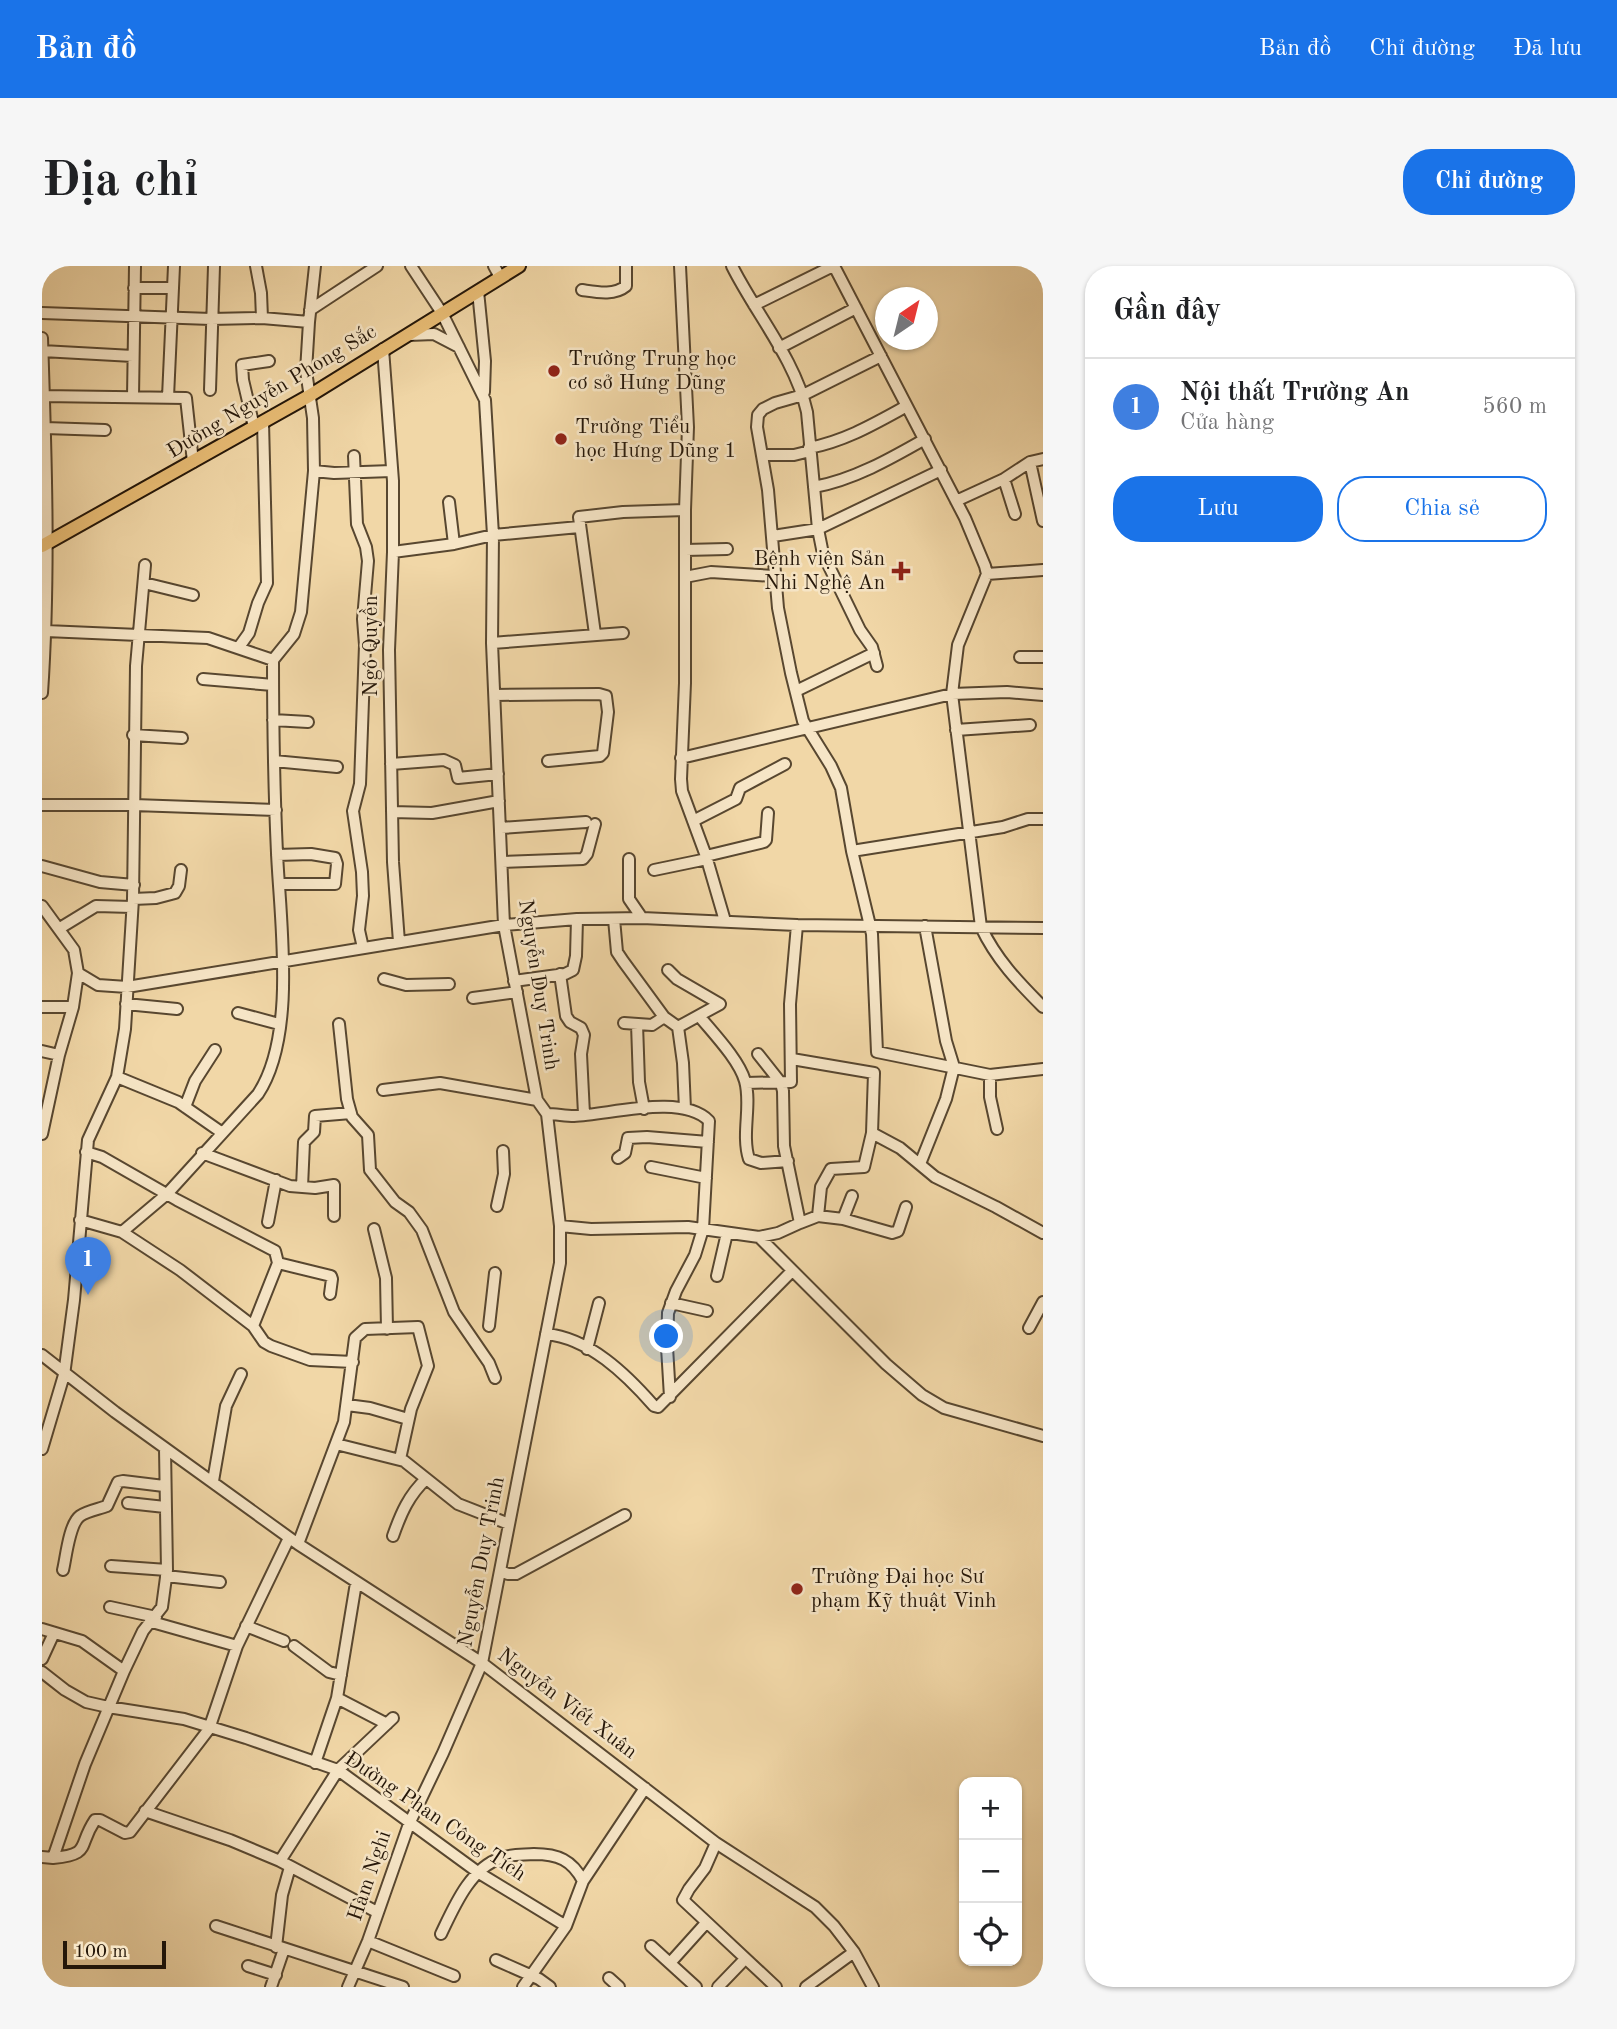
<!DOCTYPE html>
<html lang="vi">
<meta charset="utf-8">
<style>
body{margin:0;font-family:"Old Standard TT",serif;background:#f6f6f6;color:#202124}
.controls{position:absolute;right:21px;bottom:21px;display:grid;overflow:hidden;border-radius:14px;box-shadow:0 2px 5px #0004}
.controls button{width:63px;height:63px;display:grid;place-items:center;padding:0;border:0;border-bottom:2px solid #e0e0e0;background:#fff;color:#202124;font:35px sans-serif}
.compass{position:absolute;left:833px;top:21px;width:63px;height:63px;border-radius:50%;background:#fff;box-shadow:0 2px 5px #0004;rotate:35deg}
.scale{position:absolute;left:21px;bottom:18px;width:103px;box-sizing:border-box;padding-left:7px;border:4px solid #251709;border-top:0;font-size:19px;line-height:24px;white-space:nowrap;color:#251709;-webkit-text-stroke:5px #f6e5c6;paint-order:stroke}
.you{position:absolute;left:625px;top:1071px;width:24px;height:24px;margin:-18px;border:5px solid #fff;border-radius:50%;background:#1a73e8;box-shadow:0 0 0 10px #1a73e833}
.badge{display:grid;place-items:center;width:46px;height:46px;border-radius:50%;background:#1a73e8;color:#fff;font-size:23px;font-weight:700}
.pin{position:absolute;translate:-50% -58px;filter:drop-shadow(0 2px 4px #0008)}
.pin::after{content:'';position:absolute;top:37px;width:24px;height:21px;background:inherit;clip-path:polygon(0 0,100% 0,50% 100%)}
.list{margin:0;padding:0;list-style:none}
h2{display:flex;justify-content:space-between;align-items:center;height:91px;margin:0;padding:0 28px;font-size:30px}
h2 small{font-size:23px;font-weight:400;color:#757577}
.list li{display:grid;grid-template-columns:46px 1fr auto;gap:21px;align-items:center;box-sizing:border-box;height:98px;padding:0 28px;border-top:2px solid #e0e0e0}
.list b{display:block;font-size:26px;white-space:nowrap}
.list p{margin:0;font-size:23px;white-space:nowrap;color:#757577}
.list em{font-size:23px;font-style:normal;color:#757577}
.actions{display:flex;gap:14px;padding:21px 28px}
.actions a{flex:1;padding:16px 0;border:2px solid #1a73e8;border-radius:28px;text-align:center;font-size:24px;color:#1a73e8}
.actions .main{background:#1a73e8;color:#fff}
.icon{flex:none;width:38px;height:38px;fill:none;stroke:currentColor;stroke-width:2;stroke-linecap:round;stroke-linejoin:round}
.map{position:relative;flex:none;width:1001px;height:1721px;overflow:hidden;border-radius:28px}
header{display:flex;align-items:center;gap:42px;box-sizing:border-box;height:98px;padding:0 35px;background:#1a73e8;color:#fff}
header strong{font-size:33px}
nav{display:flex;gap:38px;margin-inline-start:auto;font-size:24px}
.intro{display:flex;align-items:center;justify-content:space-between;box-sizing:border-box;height:168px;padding:0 42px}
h1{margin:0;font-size:49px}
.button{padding:18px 32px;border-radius:28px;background:#1a73e8;color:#fff;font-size:24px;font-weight:700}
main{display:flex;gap:42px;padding:0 42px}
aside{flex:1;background:#fff;border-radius:28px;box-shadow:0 2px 5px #0004}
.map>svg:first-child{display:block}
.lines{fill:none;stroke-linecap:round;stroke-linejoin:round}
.minor-casing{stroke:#584730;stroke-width:14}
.major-casing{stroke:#251709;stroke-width:16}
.minor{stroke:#f6e5c6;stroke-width:10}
.major{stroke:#e8bc74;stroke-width:12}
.poi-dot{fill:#8f2418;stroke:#f6e5c6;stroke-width:2.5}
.labels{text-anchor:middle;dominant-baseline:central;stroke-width:5;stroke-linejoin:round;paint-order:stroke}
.poi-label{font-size:21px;fill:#251709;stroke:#f6e5c6;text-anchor:start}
.street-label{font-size:21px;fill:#251709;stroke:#f6e5c6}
</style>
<header>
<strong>Bản đồ</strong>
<nav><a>Bản đồ</a><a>Chỉ đường</a><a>Đã lưu</a></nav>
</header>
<div class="intro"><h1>Địa chỉ</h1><a class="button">Chỉ đường</a></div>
<main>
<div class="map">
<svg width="1001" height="1721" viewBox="0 0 1001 1721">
<rect width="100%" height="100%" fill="#f1d7a7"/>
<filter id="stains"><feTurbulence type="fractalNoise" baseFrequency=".00286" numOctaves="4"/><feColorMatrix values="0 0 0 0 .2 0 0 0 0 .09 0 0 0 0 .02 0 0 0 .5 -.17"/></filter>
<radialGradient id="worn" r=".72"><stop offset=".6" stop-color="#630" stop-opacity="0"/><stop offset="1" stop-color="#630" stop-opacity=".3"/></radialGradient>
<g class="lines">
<defs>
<path id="minor" d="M214 0 219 27 220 52
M452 0 458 11
M638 0 646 161 643 244V417L639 513 640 525 664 590 683 655
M690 0C714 48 753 93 765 146L776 263 781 288 818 364 830 381 835 400
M792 0 923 252 943 300 945 308 916 379 910 428 939 661C954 693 976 716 1001 741
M92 22H130
M540 24C554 26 572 30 584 20V0
M436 25 443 95 442 126
M712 39 791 0
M268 44 335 0
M0 47 169 53 220 52 267 56
M367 69 392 68 417 81
M0 72C4 191 8 309 0 427
M737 82 814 42
M341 83 351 215V286L347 384 351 596 357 676
M0 85 91 90
M839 90 761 129 733 137 721 143 716 149 715 161 726 224 736 342 749 407 761 455 789 500 799 522 810 585 830 668 835 786 948 809 1001 803
M168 124 172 0
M0 130 144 132 151 196
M91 131 93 0
M126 131 132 0
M212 161 201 114 200 99 227 95
M3 162 63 164
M767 182C803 175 832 158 863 141
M720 189H752L768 185
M312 190 315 258 324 281 326 295 321 353 323 379 318 518 311 545 320 606 321 630 317 664 321 682
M988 196 1001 255
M272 205 292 207 350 205
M962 213 973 248
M772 221C811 214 848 193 883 173
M914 235 962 213 988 196 1001 193
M407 236 412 278
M731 270 776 263 899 204
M643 284 685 283
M351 286 412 278 451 269 537 261
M945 308 1001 304
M643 311 669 306 732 310
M102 317 151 329
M4 365 166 372 231 394
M553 368 537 251 581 246 643 244
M450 377 581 367
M197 381 207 367 216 337 225 317 221 156
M978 391H1001
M161 413 231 419
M754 425 832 387
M453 429 557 428 564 430 566 446 561 487 558 490 506 495
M231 454 266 456
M914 464 988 459
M91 469 140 472
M639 492 910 428 965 426 1001 429
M232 495 295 501
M349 498 402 494 413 499 416 512 456 508
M0 539H92L234 544
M350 546 390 547 457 535
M651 555 694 533 698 522 743 498
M459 562 544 556
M810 585 961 561 986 553H1001
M235 589 269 588 293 592 295 598 293 618H237
M664 590 722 576 724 574 726 547
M587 593V633L600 652
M460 596 541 593 545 588 553 558
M0 600 58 616 92 619
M612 604 665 593
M91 633 114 632 133 627 137 620 139 604
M0 640 32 684 36 707 31 741 17 789 0 868
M572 653 575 686 581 695 622 751 636 761 641 797 643 843
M18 662 54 640 90 641
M626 704 635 713 678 738 636 761
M36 707 56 719 85 721 462 659 535 653 600 652 755 659 1001 662
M518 708 524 750 528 756 539 762 542 769 539 788 542 848
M342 713 364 719 407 718
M472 715 523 708 531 704 534 690 535 653
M431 732 475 726
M84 738 135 743
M0 741H31
M196 747 237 758
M658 751C672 768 697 794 703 815 710 839 699 868 707 893L719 897 746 895
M582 757 610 759 622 751
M297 758 305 833 310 851 326 869 328 904 353 936 367 946 380 964 412 1046 447 1097 453 1112
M595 758 597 816 602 843
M0 785 17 789
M750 793 832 807 830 867 822 901 789 903 779 921 776 950 758 957
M948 809V831L955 863
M75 811 136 836 179 866
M704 817 749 816 748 738 755 659
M341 824 398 817 495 834
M143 841 153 815 173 784
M505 848C514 848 523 850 532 850 567 849 640 827 667 855L661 963 653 989 634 1025 626 1047 625 1081 628 1131
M830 867 858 882 893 911 954 941 1001 967
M44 886 60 891 135 934 233 985 236 997 211 1060
M160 887 248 920 273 922 292 919V950
M576 892 583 887 586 872 605 871 666 876
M878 898 904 833 912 801 904 775 883 660
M609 901 664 912
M260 921 262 876 272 866 273 850 309 847
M455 940 462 908 461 885
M776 950 801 953 850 967 856 965 864 941
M801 953 810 930
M38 954 80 966 138 1004 211 1060 222 1076 229 1080 268 1094 311 1096
M226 956 234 914
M518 960 549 963 646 961 717 971 736 967 758 957 742 880 741 825 739 817 716 788
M332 963 344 1012 345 1063
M80 966 125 928 216 828C255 769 238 655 235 587 232 522 231 458 231 394L252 368 259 346 272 205 271 152 264 105 267 56 273 0
M717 971 844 1098 880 1129 902 1142 1001 1170
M236 997 289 1010 290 1013 288 1028
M675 1010 685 967
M629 1037 665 1045
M447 1060 453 1007
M987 1062 1001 1036
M504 1068C547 1072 584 1108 612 1140L616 1141 750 1005
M545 1083 557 1037
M0 1089 73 1146 256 1278 440 1397 674 1577 773 1641 792 1660 812 1686 831 1721
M305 1139 328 1142 366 1153
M294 1178 362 1195 416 1238 467 1258
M0 1183 22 1109 32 1034 46 874 75 811 83 763 91 633 94 400 103 299
M171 1215 184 1140 199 1108
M86 1237 123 1241
M351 1270C359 1247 367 1229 384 1213
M256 1278 302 1156 313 1072 323 1063 376 1061 386 1100 369 1143 358 1193
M69 1300 125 1304
M21 1304C24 1292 27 1258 38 1250 45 1245 57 1243 65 1240L76 1216 81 1215 122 1220
M458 1305 466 1308H474L583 1249
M124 1310 178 1316
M68 1341 114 1351
M110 1356 195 1380
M204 1360 242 1375
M0 1363 40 1375 82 1405
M252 1380 287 1406 299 1409
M0 1393 12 1367
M0 1406 23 1424 44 1436 66 1441 142 1453 204 1472 296 1504 437 1607 524 1660
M295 1432 345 1458
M273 1497 295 1432 314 1317
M103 1545 188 1574 238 1595 335 1646
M674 1577 663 1602 647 1623 641 1634 734 1721
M0 1591 11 1592 43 1498 82 1405 101 1365 120 1341 125 1304 123 1183
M11 1592C50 1588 35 1581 53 1554H58L83 1567 88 1566 167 1463 195 1380 247 1272
M238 1595 296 1504 351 1452
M174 1660 361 1721
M399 1668C412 1641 428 1602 459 1592 469 1588 481 1589 492 1588 516 1588 530 1594 541 1615
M326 1675 412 1710
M609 1680 654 1721
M234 1681 240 1629 248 1601
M454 1694 497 1713 508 1721
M628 1697 664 1657
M206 1700 234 1709
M567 1712 577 1721
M229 1721 242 1683
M306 1721 326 1675 367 1558 401 1487 440 1397 518 997V960L505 848 495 834 462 659 450 377 451 269 443 134 400 47 369 0
M481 1721 524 1660 541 1615 603 1522
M676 1721 703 1693
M764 1721 812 1686"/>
<path id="major" d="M0 280 267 130 477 0"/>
</defs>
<use href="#minor" class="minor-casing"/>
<use href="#major" class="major-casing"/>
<use href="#minor" class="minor"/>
<use href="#major" class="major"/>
</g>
<g class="poi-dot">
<circle cx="512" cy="105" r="7"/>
<circle cx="519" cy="173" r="7"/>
<path d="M855.5 294.5h7v7h7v7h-7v7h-7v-7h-7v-7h7z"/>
<circle cx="755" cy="1323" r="7"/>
</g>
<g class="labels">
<g class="poi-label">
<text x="526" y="93">Trường Trung học<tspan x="526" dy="24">cơ sở Hưng Dũng</tspan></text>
<text x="533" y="161">Trường Tiểu<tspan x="533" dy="24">học Hưng Dũng 1</tspan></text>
<text x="843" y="293" text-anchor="end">Bệnh viện Sản<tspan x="843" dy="24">Nhi Nghệ An</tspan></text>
<text x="769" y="1311">Trường Đại học Sư<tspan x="769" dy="24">phạm Kỹ thuật Vinh</tspan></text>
</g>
<g class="street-label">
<text transform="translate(230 126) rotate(-31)">Đường Nguyễn Phong Sắc</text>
<text transform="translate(329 380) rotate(-90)">Ngô Quyền</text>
<text transform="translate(496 719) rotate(81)">Nguyễn Duy Trinh</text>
<text transform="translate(440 1296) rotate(-79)">Nguyễn Duy Trinh</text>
<text transform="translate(525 1438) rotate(37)">Nguyễn Viết Xuân</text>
<text transform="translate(393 1551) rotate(34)">Đường Phan Công Tích</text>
<text transform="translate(328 1610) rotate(-71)">Hàm Nghi</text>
</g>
</g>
<rect width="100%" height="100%" filter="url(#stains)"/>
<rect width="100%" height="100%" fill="url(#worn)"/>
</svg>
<div class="controls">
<button>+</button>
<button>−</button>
<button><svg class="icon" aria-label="locate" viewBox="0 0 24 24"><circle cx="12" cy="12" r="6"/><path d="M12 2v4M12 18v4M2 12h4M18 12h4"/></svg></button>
</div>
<svg class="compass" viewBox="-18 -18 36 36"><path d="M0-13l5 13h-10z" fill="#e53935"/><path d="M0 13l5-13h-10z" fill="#757577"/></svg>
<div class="scale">100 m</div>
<div class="you"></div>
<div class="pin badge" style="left:46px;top:1029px;background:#3f7fe0">1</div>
</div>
<aside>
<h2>Gần đây<small></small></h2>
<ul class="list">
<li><span class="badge" style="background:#3f7fe0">1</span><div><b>Nội thất Trường An</b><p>Cửa hàng</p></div><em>560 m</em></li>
</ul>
<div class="actions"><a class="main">Lưu</a><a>Chia sẻ</a></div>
</aside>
</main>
